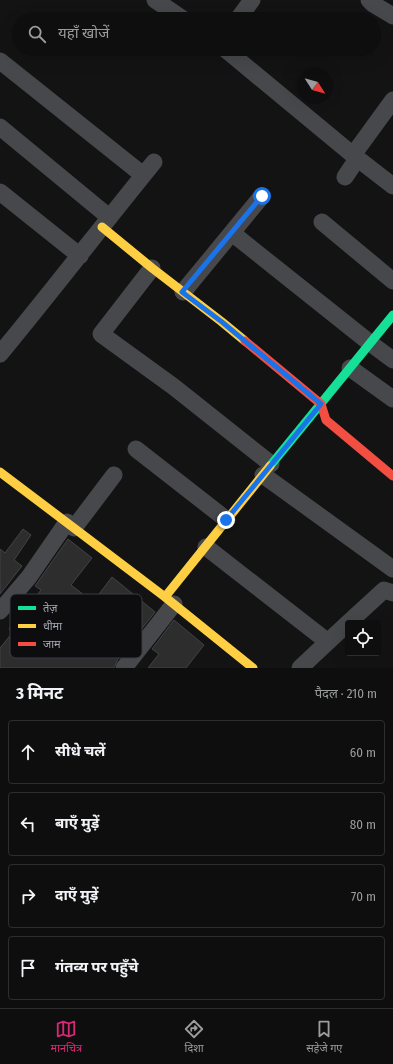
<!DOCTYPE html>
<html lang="hi">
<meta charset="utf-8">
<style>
body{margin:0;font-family:"Fira Sans Condensed","Noto Sans Devanagari",sans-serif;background:#1c1c1c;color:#f1f3f6}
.controls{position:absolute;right:12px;bottom:12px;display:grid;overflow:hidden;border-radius:4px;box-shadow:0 4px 16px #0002}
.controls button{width:36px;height:36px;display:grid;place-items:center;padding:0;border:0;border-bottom:1px solid #2e2e2e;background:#0e0e0e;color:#f1f3f6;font:20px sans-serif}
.compass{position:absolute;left:297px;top:68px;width:36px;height:36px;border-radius:50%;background:#0e0e0e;box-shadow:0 4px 16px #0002;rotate:127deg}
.stop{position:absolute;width:12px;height:12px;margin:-9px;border:3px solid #1a73e8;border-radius:50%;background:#fff}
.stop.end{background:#1a73e8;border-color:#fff;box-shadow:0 1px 4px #0008}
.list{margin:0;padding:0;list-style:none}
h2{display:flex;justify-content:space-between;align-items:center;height:52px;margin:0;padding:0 16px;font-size:17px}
h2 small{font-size:13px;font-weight:400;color:#9b9c9e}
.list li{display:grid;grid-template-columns:26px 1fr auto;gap:12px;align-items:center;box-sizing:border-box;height:64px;margin:0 8px 8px;padding:0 8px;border:1px solid #2e2e2e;border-radius:4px}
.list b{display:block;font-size:15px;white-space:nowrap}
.list em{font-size:13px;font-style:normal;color:#9b9c9e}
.icon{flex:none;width:22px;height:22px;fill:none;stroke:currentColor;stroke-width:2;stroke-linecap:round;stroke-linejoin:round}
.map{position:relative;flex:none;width:393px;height:668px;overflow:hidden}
.search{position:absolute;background:#0e0e0e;box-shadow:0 4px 16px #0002;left:12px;right:12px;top:12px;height:44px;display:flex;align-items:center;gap:10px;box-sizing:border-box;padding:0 14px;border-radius:22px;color:#9b9c9e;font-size:15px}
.sheet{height:340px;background:#0e0e0e}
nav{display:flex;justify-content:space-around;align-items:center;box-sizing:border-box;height:56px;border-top:1px solid #2e2e2e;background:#0e0e0e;font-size:11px;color:#9b9c9e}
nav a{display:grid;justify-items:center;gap:2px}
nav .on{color:#db2777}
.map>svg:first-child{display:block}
.building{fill:#2d2d2e;stroke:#424346}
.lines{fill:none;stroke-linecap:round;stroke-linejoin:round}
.street{stroke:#47484b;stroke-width:17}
.fast{stroke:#16e098;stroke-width:9}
.slow{stroke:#ffcf43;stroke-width:9}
.jam{stroke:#f24e42;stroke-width:9}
.route{stroke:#1a73e8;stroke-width:5}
.key{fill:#0d0d0f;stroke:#3b3c40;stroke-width:1}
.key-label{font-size:11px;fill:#a5a8b3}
</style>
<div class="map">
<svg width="393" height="668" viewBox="0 0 393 668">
<rect width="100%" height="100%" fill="#131313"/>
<path class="building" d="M23 529 31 535 14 560 22 566 0 594V549L5 553Z
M68 539 92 558 71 585 93 602 112 577 155 612 118 659 114 668H0V648L13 632 9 629 18 618 19 619 41 590 35 586Z
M174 620 204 645 186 668H148L159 654 152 649Z"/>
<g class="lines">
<path class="street" d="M155 0 183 19
M369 0 373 4 393 16
M238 19 252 0
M225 49 353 155 393 186
M0 61 143 175
M0 127 109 217
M353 155 393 100
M345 177 357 159
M0 192 80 256
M322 222 393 281
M232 233 370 343 393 360
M152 268 101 334 174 387 271 464
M183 292 262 196
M0 354C52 291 102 226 154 162
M350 368 393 399
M136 449 227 520
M263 475 393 569
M74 528 114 475
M206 547 328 642
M0 611 29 577 67 522
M348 623 384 590 393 593
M124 668 174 604
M300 668 348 623"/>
<path class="fast" d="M270 466 393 315"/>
<path class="slow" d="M102 227 152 268 222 322 245 341
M0 472 165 597 253 668
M165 597 270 466"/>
<path class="jam" d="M245 341 321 404 326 420 393 476"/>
</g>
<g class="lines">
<path class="route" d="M226 520 321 404 222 322 182 292 262 196"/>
</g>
<rect x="10" y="594" width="132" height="64" rx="6" class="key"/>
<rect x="18" y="606" width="18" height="4" fill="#16e098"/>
<rect x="18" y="624" width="18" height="4" fill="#ffcf43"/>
<rect x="18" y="642" width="18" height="4" fill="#f24e42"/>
<g class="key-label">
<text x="43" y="612">तेज़</text>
<text x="43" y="630">धीमा</text>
<text x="43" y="648">जाम</text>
</g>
</svg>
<div class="controls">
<button><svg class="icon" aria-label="locate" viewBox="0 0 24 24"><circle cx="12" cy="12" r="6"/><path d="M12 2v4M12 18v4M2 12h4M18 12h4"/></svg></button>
</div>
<svg class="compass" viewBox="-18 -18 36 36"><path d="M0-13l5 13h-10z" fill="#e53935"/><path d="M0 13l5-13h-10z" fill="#9b9c9e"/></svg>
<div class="stop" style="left:262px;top:196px"></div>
<div class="stop end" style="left:226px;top:520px"></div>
<div class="search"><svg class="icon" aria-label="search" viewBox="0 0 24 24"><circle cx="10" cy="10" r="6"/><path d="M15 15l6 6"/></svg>यहाँ खोजें</div>
</div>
<section class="sheet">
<h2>3 मिनट<small>पैदल · 210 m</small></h2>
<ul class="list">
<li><svg class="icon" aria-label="ahead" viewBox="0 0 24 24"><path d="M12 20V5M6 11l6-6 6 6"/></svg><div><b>सीधे चलें</b></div><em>60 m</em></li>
<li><svg class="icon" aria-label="left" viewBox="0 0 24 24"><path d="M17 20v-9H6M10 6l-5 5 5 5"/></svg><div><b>बाएँ मुड़ें</b></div><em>80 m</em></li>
<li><svg class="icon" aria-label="right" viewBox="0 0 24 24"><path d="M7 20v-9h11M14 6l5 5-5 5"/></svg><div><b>दाएँ मुड़ें</b></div><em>70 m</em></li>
<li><svg class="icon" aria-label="arrive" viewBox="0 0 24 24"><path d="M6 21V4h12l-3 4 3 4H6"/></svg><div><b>गंतव्य पर पहुँचे</b></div></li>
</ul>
</section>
<nav>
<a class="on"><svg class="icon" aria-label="map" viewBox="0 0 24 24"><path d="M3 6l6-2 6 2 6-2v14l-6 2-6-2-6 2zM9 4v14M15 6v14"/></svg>मानचित्र</a>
<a><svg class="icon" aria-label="directions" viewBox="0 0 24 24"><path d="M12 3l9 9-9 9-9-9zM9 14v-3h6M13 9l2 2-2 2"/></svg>दिशा</a>
<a><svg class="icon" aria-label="saved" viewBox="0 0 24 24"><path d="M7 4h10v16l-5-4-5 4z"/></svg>सहेजे गए</a>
</nav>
